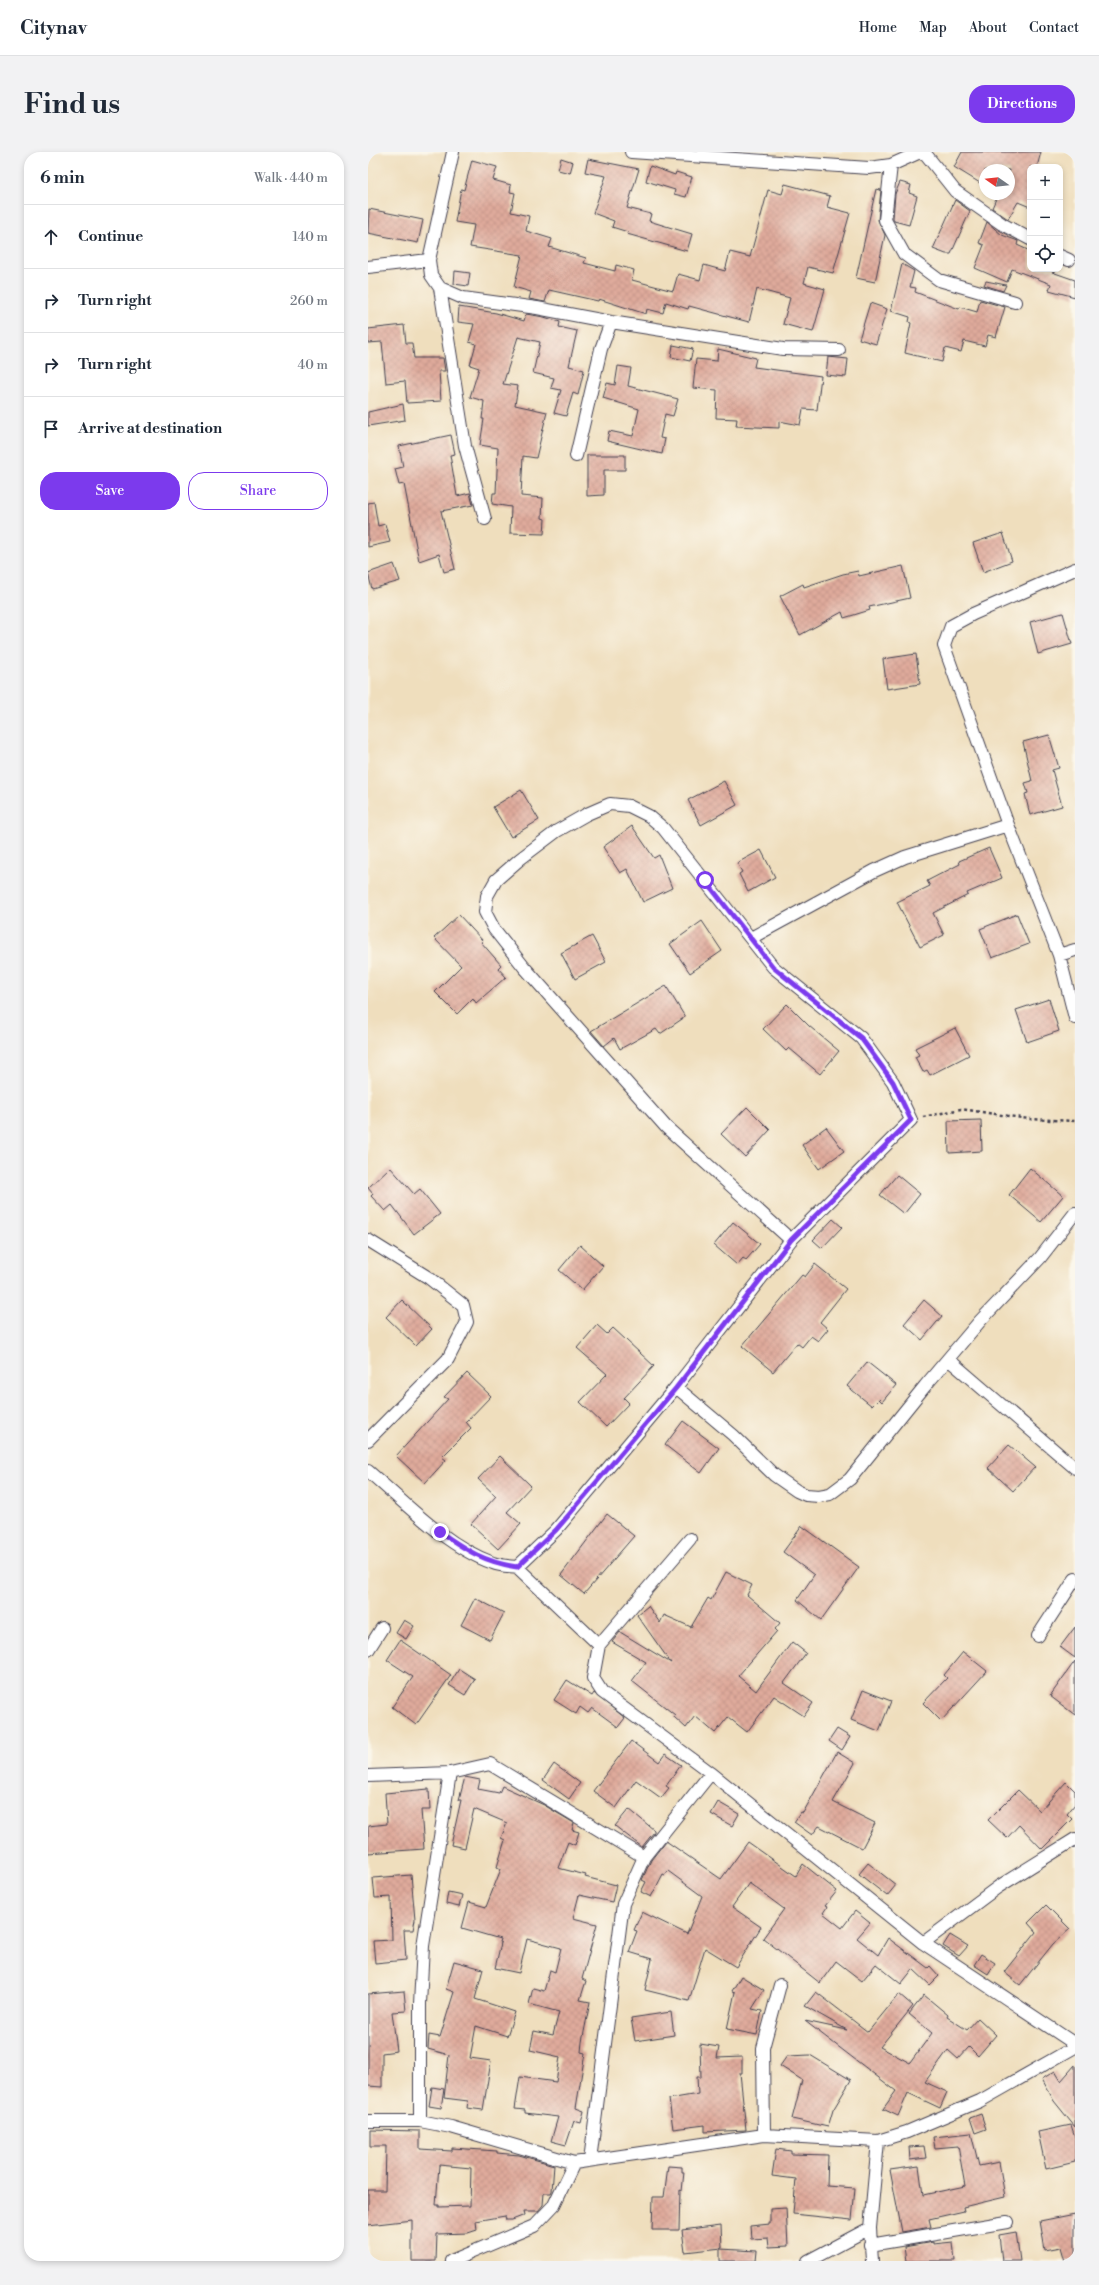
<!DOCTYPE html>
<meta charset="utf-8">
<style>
body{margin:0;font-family:"Libre Bodoni",serif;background:#f2f2f3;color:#1f2937}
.controls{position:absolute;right:12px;top:12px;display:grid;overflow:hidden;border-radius:8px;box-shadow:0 2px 6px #0003}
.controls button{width:36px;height:36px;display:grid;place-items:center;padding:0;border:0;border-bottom:1px solid #e0e1e3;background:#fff;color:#1f2937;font:20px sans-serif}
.compass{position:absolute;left:611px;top:12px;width:36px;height:36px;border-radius:50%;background:#fff;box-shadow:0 2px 6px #0003;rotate:284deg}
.stop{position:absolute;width:12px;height:12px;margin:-9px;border:3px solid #7c3aed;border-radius:50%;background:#fff}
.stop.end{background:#7c3aed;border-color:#fff;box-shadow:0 1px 4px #0008}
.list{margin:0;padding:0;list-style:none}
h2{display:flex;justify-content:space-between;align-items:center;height:52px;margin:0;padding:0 16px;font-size:17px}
h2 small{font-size:13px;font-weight:400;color:#747a83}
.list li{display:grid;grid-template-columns:26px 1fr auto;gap:12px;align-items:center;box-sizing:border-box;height:64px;padding:0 16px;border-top:1px solid #e0e1e3}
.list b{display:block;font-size:15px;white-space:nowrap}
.list em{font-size:13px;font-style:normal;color:#747a83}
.actions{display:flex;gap:8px;padding:12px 16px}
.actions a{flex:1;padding:9px 0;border:1px solid #7c3aed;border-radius:16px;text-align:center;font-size:14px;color:#7c3aed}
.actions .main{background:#7c3aed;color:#fff}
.icon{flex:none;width:22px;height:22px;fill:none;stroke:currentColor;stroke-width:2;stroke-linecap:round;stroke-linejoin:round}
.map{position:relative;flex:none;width:707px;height:2109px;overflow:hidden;border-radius:16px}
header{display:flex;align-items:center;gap:24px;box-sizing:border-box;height:56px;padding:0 20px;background:#fff;border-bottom:1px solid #e0e1e3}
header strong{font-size:19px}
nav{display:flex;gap:22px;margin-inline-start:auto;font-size:14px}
.intro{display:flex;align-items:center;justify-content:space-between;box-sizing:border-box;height:96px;padding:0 24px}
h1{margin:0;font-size:28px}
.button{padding:10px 18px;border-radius:16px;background:#7c3aed;color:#fff;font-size:14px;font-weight:700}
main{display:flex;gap:24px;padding:0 24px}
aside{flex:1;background:#fff;border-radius:16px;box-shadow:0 2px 6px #0003}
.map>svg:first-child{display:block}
.building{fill:url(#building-cross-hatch);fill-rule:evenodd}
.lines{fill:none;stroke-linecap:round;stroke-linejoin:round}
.minor-casing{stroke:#413e4e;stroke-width:14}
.path{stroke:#413e4e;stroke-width:2.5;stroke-dasharray:3 3;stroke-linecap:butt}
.minor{stroke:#fff;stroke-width:12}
.route{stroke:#7c3aed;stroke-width:5}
</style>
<header>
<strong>Citynav</strong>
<nav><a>Home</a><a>Map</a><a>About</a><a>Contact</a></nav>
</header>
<div class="intro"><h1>Find us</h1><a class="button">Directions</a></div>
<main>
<aside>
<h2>6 min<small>Walk · 440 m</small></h2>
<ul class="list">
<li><svg class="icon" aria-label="ahead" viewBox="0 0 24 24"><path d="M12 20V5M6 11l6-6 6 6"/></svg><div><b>Continue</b></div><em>140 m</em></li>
<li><svg class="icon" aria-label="right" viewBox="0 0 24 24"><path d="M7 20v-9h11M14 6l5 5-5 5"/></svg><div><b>Turn right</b></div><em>260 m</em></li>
<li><svg class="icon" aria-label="right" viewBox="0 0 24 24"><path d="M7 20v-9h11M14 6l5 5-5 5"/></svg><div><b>Turn right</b></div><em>40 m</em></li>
<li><svg class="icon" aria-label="arrive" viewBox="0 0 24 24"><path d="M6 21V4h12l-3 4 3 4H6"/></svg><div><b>Arrive at destination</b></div></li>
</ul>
<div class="actions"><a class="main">Save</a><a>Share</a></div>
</aside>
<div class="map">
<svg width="707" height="2109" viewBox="0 0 707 2109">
<defs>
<pattern id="building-cross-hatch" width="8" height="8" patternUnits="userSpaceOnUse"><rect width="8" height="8" fill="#dfaa9b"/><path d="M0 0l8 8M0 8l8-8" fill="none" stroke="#bf9286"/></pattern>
</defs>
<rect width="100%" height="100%" fill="#fbf7ec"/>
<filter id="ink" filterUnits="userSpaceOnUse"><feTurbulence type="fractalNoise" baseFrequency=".025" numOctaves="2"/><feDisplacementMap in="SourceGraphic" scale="8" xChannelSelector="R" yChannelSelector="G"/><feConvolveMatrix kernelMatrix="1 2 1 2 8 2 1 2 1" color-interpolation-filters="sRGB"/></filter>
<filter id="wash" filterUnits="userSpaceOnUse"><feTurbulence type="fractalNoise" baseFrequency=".012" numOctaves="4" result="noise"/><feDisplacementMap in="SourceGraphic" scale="16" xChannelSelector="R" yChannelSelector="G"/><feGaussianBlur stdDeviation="0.9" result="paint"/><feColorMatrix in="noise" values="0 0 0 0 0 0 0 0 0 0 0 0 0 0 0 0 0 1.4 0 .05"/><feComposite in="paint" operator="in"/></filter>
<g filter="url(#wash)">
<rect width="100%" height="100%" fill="#efdebd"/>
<g id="blocks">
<path class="building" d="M594 0H673L669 15H662V55L650 50 640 67 624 56 630 42H641V18H617V23L612 31 586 15Z
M193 6 205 10 202 21 190 18Z
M220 7 271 17 259 56 283 62 281 69 324 82 319 99 259 82 260 80 244 75 246 69 225 61 238 24 217 20Z
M104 8 129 15 125 28 143 33 142 40 147 41 143 60 161 64 158 79 184 87 181 95 218 106 216 111 247 119 248 113 266 118 264 128 305 139 310 122 332 128 336 113 357 119 362 100 382 105 400 38 414 42 417 32 462 44 459 55 482 61 465 121 440 115 436 131 457 137 445 180 415 172 422 146 389 137 381 170 321 154 320 157 298 150 295 161 279 157 278 162 231 147 230 149 181 138 177 150 161 147 163 140 146 135 154 103 102 95 106 73 87 70 93 37 96 38Z
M282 14 307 23 308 20 324 25 318 45 306 42 307 38 278 29Z
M532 30 543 33 541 41 549 44 541 73 526 69 525 66 527 42Z
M508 37 513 38 510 68 517 83 507 130 488 126Z
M587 48 602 59 583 102H578L565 97Z
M1 57 55 68 50 91 0 81Z
M619 70 634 83 650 89 649 93 662 99V117H686L684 120 707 128V145L681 138 683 132 644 117 639 130 607 116 616 93 611 91Z
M534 112 546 119 542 135 548 136 547 140 591 157 592 155 609 160 612 148 637 155 628 185 620 183 617 194 596 189 593 200 577 196 574 210 537 201 543 171 541 170 542 165 523 159Z
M87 119 102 121 100 134 86 132Z
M618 129 638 133 635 139 616 133Z
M502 151 519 157 508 192 491 187Z
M91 155 128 161 156 169 158 162 176 165 192 170 191 175 209 179 201 214 216 218 210 243 205 241 198 264 186 261 193 238 183 236 186 226 165 221 172 190 150 185 135 232 150 234 147 253 179 260 168 306 155 304 153 344 175 346 174 366 177 367 176 382 142 381 143 355 124 352 125 341H128L130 296 112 293 116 267H114L116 249 102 245 111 216 102 213 108 192 101 190 106 172 90 170Z
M36 173 38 191H44L46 206H75L77 219H71L73 249 39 251 37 229 18 231 14 190 0 191V177Z
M305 193 325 197 322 209 303 205Z
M350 197 388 206 386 215 453 224 449 258 435 257 432 273 411 269V276L368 274 369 267 348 266 349 238 325 236 328 207 349 209Z
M460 205 480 207 478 225 458 223Z
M250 214 263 216 260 234 310 247 305 264 297 262 292 286 297 287 294 302 239 289 241 279 265 284 271 257 235 246 239 231 247 233Z
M35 252 37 268 0 274V260Z
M83 283 87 302 82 303 89 344 102 341 105 353 73 359 87 417 76 420 71 402 51 409 36 332 31 333 27 317 35 315 31 294Z
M219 303H257V318H236V343L219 344Z
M6 350 10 374 17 372 22 390 0 395V351Z
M635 381 644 409 615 420 605 391Z
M26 412 32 429 4 437 0 421Z
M535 414 542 446 501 455 502 458 476 466 474 460 432 483 412 444 435 432 436 435 475 422 490 419 491 424Z
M695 461 704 492 670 502 662 470Z
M548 502 552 532 519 537 515 507Z
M681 583 691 616 684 618 694 654 662 663 657 642 660 641 657 631 664 629 655 590Z
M356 629 369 653 333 673 320 648Z
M153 638 171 668 143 685 125 655Z
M264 674 286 706 291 703 304 736 275 750 259 717 252 721 235 695Z
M621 696 634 726 599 741 600 743 565 761 576 783 552 795 529 750 562 734 559 729 592 712 591 709Z
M393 698 407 725 380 740 371 722 374 720 369 711Z
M649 762 661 792 624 806 612 777Z
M91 763 115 789 113 790 133 813 130 816 138 825 108 851 105 846 89 862 67 840 93 814 66 786Z
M334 769 354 799 322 821 302 792Z
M224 784 238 810 207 827 193 801Z
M298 834 317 865 292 882 288 877 252 897 246 886 236 894 223 879Z
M681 847 691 879 659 890 648 858Z
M419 852 441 874 471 899 452 922 421 896 418 899 395 877Z
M587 876 601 903 562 923 559 918 555 920 547 905 551 903 547 896Z
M379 955 402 978 377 1005 353 982Z
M613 968 614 999 581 1001 580 969Z
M458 975 476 999 451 1017 434 993Z
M22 1015 46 1042 52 1037 72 1062 46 1082 24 1053 17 1059 3 1044 5 1042 0 1036Z
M662 1016 695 1044 673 1070 641 1043Z
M529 1023 552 1042 536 1062 512 1043Z
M465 1067 474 1075 454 1096 445 1088Z
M365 1070 392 1092 378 1108 375 1106 369 1113 346 1093Z
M212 1093 235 1114 214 1138 191 1118Z
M447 1112 478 1137 452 1170 460 1177 450 1189 443 1184 434 1195 429 1191 405 1220 374 1194 434 1123 437 1125Z
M34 1148 64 1177 48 1194 18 1165Z
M556 1148 574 1164 554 1188 536 1172Z
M229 1173 239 1182 245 1176 286 1214 256 1246 261 1251 238 1275 212 1250 239 1222 209 1196Z
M499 1210 528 1233 514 1250 511 1247 504 1254 479 1234Z
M99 1221 123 1244 98 1270 103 1276 74 1305 78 1308 57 1331 28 1304 80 1247 76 1245Z
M315 1269 351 1296 333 1321 297 1293Z
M641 1293 667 1315 645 1339 620 1316Z
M132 1304 163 1334 139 1360 153 1372 130 1397 103 1372 128 1344 110 1327Z
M239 1362 266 1384 216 1442 193 1423Z
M434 1374 491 1415 453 1468 429 1448 446 1423 415 1400Z
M358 1420 384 1433 379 1443 412 1471 407 1477 409 1479 370 1524 388 1539 424 1490 438 1501 416 1531 445 1551 436 1564 406 1544 379 1580 360 1565 347 1581 327 1564 318 1576 306 1565 307 1563 264 1529 278 1510 244 1490 252 1480 303 1511 269 1463 280 1454 292 1471 296 1463 323 1475 340 1446 343 1448Z
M107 1446 136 1461 122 1488 93 1473Z
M36 1468 46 1474 38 1487 28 1481Z
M707 1475V1506L692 1495Z
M32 1488 83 1523 48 1573 24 1555 45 1525 19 1508Z
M595 1500 619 1519 573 1569 555 1551 579 1526 576 1523Z
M707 1509V1563L682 1544Z
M91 1517 107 1527 97 1543 81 1533Z
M199 1528 224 1544 226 1541 257 1566 250 1575 224 1556 220 1561 212 1555 208 1562 186 1548Z
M495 1538 523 1549 511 1579 483 1568Z
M469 1577 482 1585 474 1598 461 1589Z
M263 1589 291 1610 297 1602 313 1613 298 1634 301 1636 293 1646 268 1628 248 1656 225 1639Z
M469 1600 487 1611 465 1650 507 1671 494 1696 451 1674 444 1683 426 1670 433 1660 435 1661Z
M186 1612 212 1631 201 1647 175 1628Z
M97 1625 112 1628 110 1637 131 1641 134 1634 176 1653 206 1671 204 1678 211 1680 207 1693 200 1690 190 1716 218 1723 217 1725 248 1733 244 1750 211 1743 205 1766 229 1772 214 1827 218 1829 212 1848 222 1850 214 1890 213 1900 217 1901 208 1956 216 1959 213 1971 206 1969 198 1993 183 1989 190 1965 157 1961V1958L147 1957 152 1925 188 1930 192 1905 162 1898 166 1879 185 1883 191 1860 161 1852 165 1836 176 1839 182 1818 187 1820 193 1796 159 1787 151 1821 127 1816 133 1791 131 1790 132 1787 94 1776 101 1750 118 1755 133 1717 129 1715 137 1688 133 1686 139 1671 106 1657 97 1696 83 1693 93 1648H91Z
M698 1630 707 1639V1652L699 1662 704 1667 674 1697 651 1673 639 1686 620 1668 650 1638 672 1659Z
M61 1637 62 1658H53L56 1697 0 1701V1674L19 1672 17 1641Z
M350 1650 371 1662 364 1674 343 1662Z
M261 1657 286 1678V1680L274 1695 247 1674Z
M298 1689 353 1727 380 1690 428 1724 435 1712 469 1739 457 1754 459 1755 455 1761 474 1776 487 1759 502 1771 489 1786 510 1803 520 1786 560 1816 562 1814 571 1824 562 1833 545 1817 533 1832 508 1812 494 1829 468 1809 452 1831 395 1786 416 1757 381 1731 364 1755 393 1775 368 1815 337 1796 321 1849 277 1838 284 1807 261 1800 269 1779 266 1778 274 1760 319 1782 334 1744 300 1719 297 1723 295 1722 283 1745 273 1740 278 1730 274 1728 283 1708Z
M500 1711 528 1733 519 1744 491 1722Z
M43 1723 47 1768 45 1778H36L38 1808 7 1811 5 1789 24 1788 23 1745 7 1746 5 1726Z
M80 1740 94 1743 91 1755 78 1752Z
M678 1753 702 1777 685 1792 652 1833 636 1820 668 1780 660 1771Z
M582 1783 600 1794 591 1804 575 1794Z
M613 1802 627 1811 620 1822 606 1813Z
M86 1809 115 1817 107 1847 147 1860 139 1884 108 1874 102 1906 123 1909 115 1958 99 1956 100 1949 76 1946 81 1903 60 1897 61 1883 72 1885 86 1840 78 1837Z
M373 1824 396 1838 384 1857 394 1859 389 1883 359 1877 367 1840 364 1839Z
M36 1839 38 1859 24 1860 29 1899 14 1901V1935L0 1934V1842Z
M448 1840 500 1880 531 1842 545 1854 512 1895 542 1911 564 1881 541 1862 556 1843 580 1863 579 1865 599 1878 610 1866 628 1883 610 1904 601 1895 590 1907 580 1898 557 1930 579 1940 572 1956 540 1941 530 1964 515 1957 528 1939 437 1869 479 1878 437 1854Z
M303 1860 306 1883 267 1889 263 1866Z
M332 1892 351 1895 349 1906 374 1905V1921H372L378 1978 337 1980V1973L305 1977 301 1947 330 1942 329 1925H333Z
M442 1903 483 1928 465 1958 460 1975 424 1967 434 1928 412 1914 419 1904Z
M707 1913V1975L686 1949 674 1927 687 1919 693 1929Z
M64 1935 76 1937 73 1956 61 1954Z
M613 1962 618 1977 607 1981 602 1966Z
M703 1973 707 1985V2010L678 2017 670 1980Z
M2 1978 52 1979V1997L84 1999V1996L129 1999V2001L151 2003 186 2013 184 2039 183 2041H176L175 2053 170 2059H156L157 2063 144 2068H138L137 2064 108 2069 109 2078 100 2081 69 2082 68 2109H44V2068L0 2073V2038H17L18 1994H2ZM71 2013 103 2016 102 2054 71 2055V2053H68Z
M603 1981 611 2014 631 2010 637 2045 595 2055 596 2059 561 2067 563 2075 534 2080 522 2018 551 2014 555 2043 597 2034 590 1994 567 1996 565 1985Z
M556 1994 558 2006 542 2008 541 1995Z
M408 1997 423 1999V2002L460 2003 459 2034 487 2036 484 2068 425 2062 428 2027 404 2024Z
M300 2014 314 2015V2020H316L314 2039 312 2038 311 2078H284L285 2045H296Z
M418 2056 420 2094 401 2095 400 2086 383 2087 382 2074 402 2072V2057Z
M707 2062V2109H697L693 2095 677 2098 672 2069Z
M353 2073 354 2096 317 2100 314 2078Z
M648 2080 652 2109H634L631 2083Z
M565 2090V2092L585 2090 587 2109H538L536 2095Z
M352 2097 389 2099 388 2109H352Z"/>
</g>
</g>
<g filter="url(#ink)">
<use href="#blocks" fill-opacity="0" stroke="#413e4e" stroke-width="1"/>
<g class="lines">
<defs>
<path id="minor" d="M85 0 61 108 63 123 72 136 97 294 117 367
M263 0 501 16 523 13 552 0
M556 0 587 39 634 72 662 87
M523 13 517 68 536 102 571 128 647 150
M692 104 701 108
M0 115 61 108
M72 136 95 146 169 156 243 170 415 197 471 198
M208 304 233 197 243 170
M707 417 605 462 583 474 576 494 640 673 691 803 707 866
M383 786 506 719 537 705 640 673
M691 803 707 798
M0 1088 61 1126 95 1153 99 1170 80 1207 0 1288
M580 1207 707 1316
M308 1235 365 1283 406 1323 429 1339 438 1343 451 1344 462 1342 482 1327 557 1234 612 1169 672 1106 707 1061
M0 1319C36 1350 79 1395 125 1411 132 1414 141 1414 149 1415L188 1378 308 1235 423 1088 543 968 525 930 493 886 405 815 295 676 281 664 261 654 242 652 219 662 189 679 152 707 128 728 119 744 117 760 126 777 156 815 298 975 423 1088
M322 1387 231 1493 225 1526 234 1540 343 1621 555 1791 707 1892
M149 1415 231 1493
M670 1484 707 1427
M0 1498 14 1476
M0 1624 82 1621 122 1612 276 1705
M555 1791 630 1735 707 1687
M0 1969H52L83 1975 206 2011 396 1983 510 1989 539 1980 612 1949 707 1895
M52 1969V1852L55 1794 82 1621
M396 1983 395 1896 412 1833
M222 2008 255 1752 276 1705 343 1621
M502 2093 639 2070
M83 2109 166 2074 186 2053 206 2011
M440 2109 502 2076
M504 2109 502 2076 510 1989"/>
</defs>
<use href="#minor" class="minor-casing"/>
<path class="path" d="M555 965 593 957 661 967 707 969"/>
<use href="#minor" class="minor"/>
</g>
</g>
<g class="lines" filter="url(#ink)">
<path class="route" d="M72 1380C98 1398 116 1410 149 1415L188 1378 308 1236 423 1088 543 968 525 930 493 886 405 815 337 728"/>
</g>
</svg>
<div class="controls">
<button>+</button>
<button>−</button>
<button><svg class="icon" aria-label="locate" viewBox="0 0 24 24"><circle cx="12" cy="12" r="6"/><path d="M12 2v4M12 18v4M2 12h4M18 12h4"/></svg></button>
</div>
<svg class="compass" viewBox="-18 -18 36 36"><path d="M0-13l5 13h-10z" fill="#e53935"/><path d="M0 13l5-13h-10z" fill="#747a83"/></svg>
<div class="stop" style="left:337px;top:728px"></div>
<div class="stop end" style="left:72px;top:1380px"></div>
</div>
</main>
